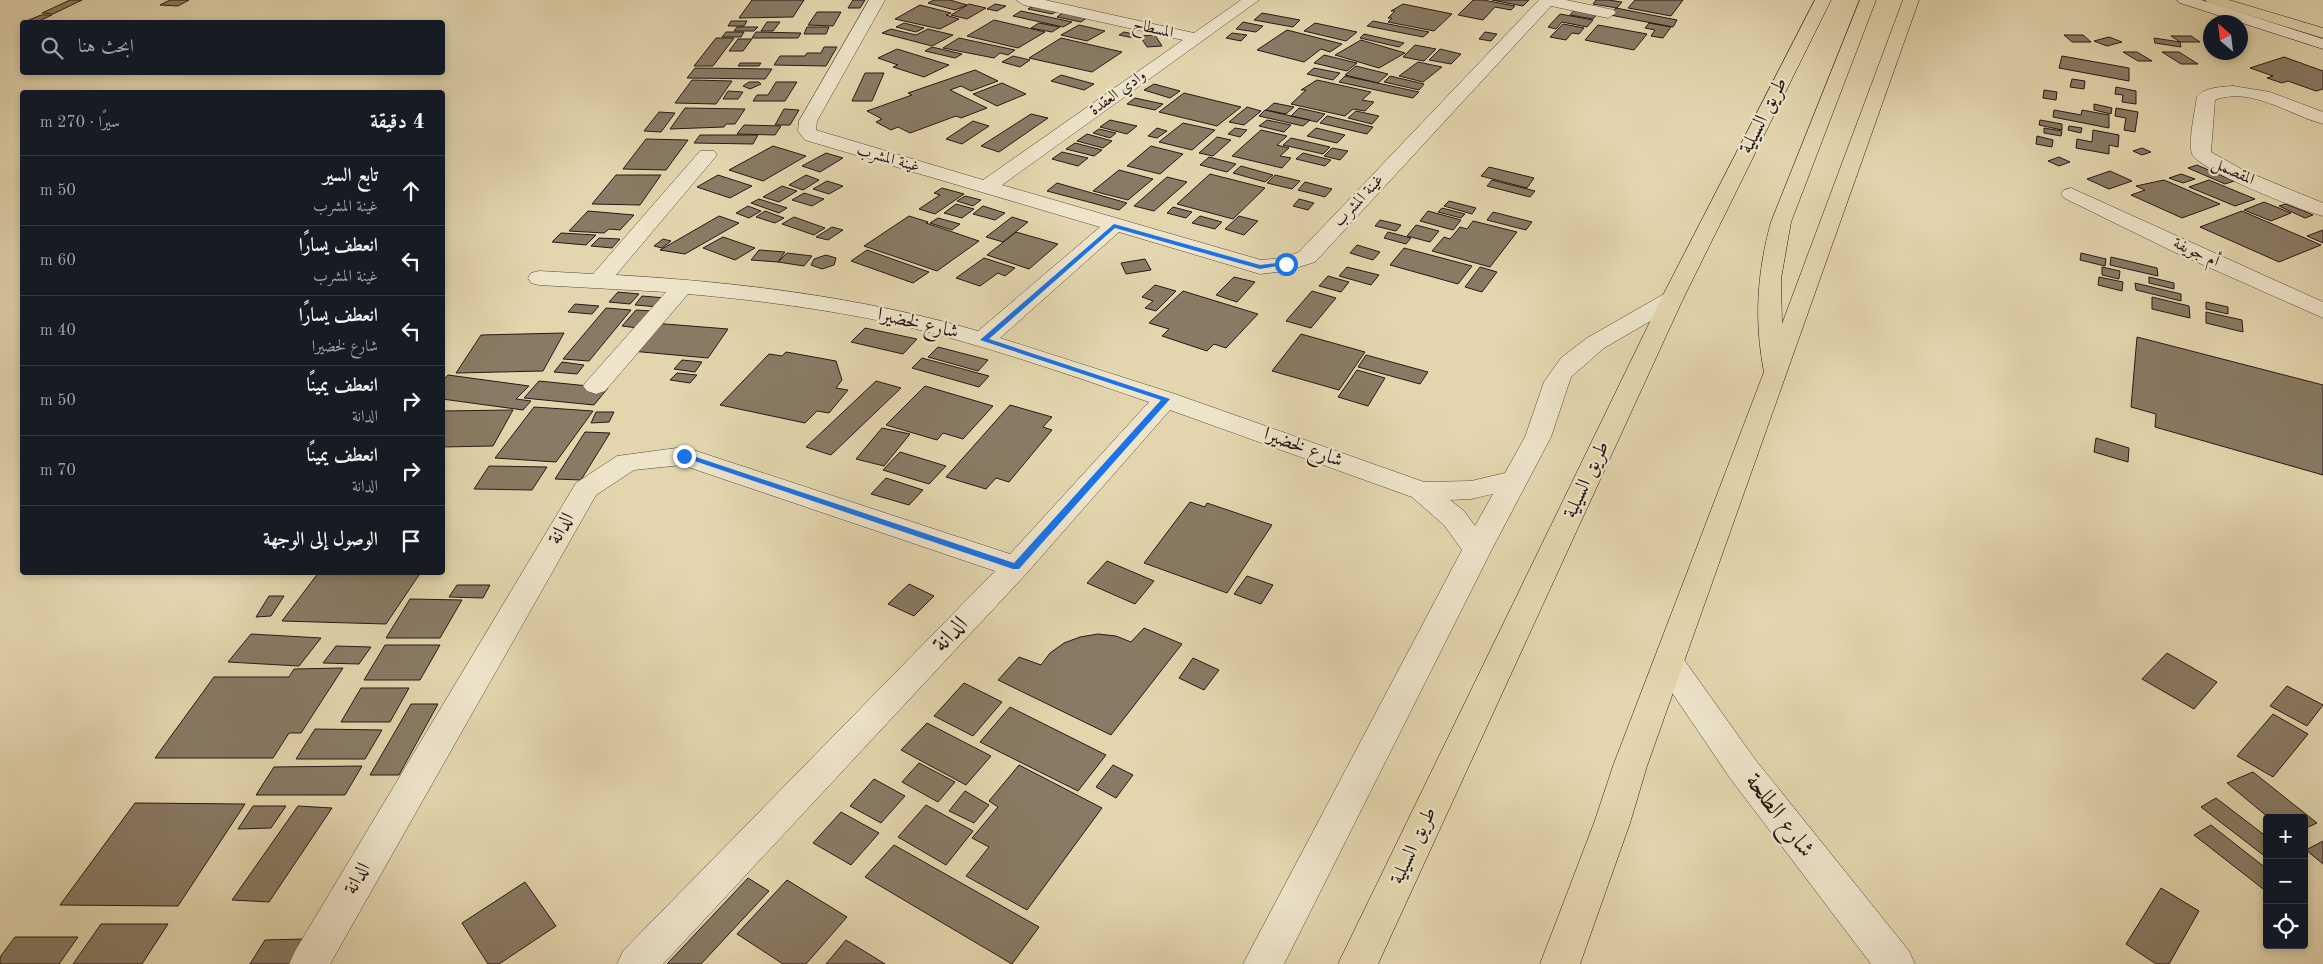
<!DOCTYPE html>
<html lang="ar">
<meta charset="utf-8">
<style>
body{margin:0;font-family:"Old Standard TT",Amiri,serif;background:#20242c;color:#f1f3f6;direction:rtl}
.controls{position:absolute;right:15px;bottom:15px;display:grid;overflow:hidden;border-radius:5px;box-shadow:0 2px 8px #0003}
.controls button{width:45px;height:45px;display:grid;place-items:center;padding:0;border:0;border-bottom:1px solid #363941;background:#171b24;color:#f1f3f6;font:25px sans-serif}
.compass{position:absolute;left:2203px;top:15px;width:45px;height:45px;border-radius:50%;background:#171b24;box-shadow:0 2px 8px #0003;rotate:332deg}
.stop{position:absolute;width:15px;height:15px;margin:-11px;border:4px solid #1a73e8;border-radius:50%;background:#fff}
.stop.end{background:#1a73e8;border-color:#fff;box-shadow:0 1px 5px #0008}
.list{margin:0;padding:0;list-style:none}
h2{display:flex;justify-content:space-between;align-items:center;height:65px;margin:0;padding:0 20px;font-size:21px}
h2 small{font-size:16px;font-weight:400;color:#9ea1a6}
.list li{display:grid;grid-template-columns:32px 1fr auto;gap:15px;align-items:center;box-sizing:border-box;height:70px;padding:0 20px;border-top:1px solid #363941}
.list b{display:block;font-size:19px;white-space:nowrap}
.list p{margin:0;font-size:16px;white-space:nowrap;color:#9ea1a6}
.list em{font-size:16px;font-style:normal;color:#9ea1a6}
.icon{flex:none;width:28px;height:28px;fill:none;stroke:currentColor;stroke-width:2;stroke-linecap:round;stroke-linejoin:round}
.map{position:relative;flex:none;width:2323px;height:964px;overflow:hidden;direction:ltr}
.search{position:absolute;background:#171b24;box-shadow:0 2px 8px #0003;left:20px;top:20px;width:425px;height:55px;display:flex;align-items:center;gap:12px;box-sizing:border-box;padding:0 18px;border-radius:5px;color:#9ea1a6;font-size:19px}
.panel{position:absolute;background:#171b24;box-shadow:0 2px 8px #0003;left:20px;top:90px;width:425px;height:485px;border-radius:5px;direction:rtl}
.map>svg:first-child{display:block}
.building{fill:#887b65;stroke:#251915}
.lines{fill:none;stroke-linecap:round;stroke-linejoin:round}
.street-casing{stroke:#54483b;stroke-width:1}
.secondary-casing{stroke:#251915;stroke-width:1}
.primary-casing{stroke:#251915;stroke-width:1}
.street{fill:#ede4ca;fill-rule:evenodd}
.secondary{fill:#ede4ca;fill-rule:evenodd}
.primary{fill:#e3d6ae;fill-rule:evenodd}
.route{fill:#1a73e8}
.labels{text-anchor:middle;dominant-baseline:central;stroke-width:4.5;stroke-linejoin:round;paint-order:stroke}
.far-street-label{font-size:16px;fill:#251915;stroke:#ede4ca}
.street-label{font-size:20px;fill:#251915;stroke:#ede4ca}
.near-street-label{font-size:24px;fill:#251915;stroke:#ede4ca}
</style>
<div class="map">
<svg width="2323" height="964" viewBox="0 0 2323 964">
<rect width="100%" height="100%" fill="#e3d6ae"/>
<filter id="stains"><feTurbulence type="fractalNoise" baseFrequency=".004" numOctaves="4"/><feColorMatrix values="0 0 0 0 .2 0 0 0 0 .09 0 0 0 0 .02 0 0 0 .5 -.17"/></filter>
<radialGradient id="worn" r=".72"><stop offset=".6" stop-color="#630" stop-opacity="0"/><stop offset="1" stop-color="#630" stop-opacity=".3"/></radialGradient>
<path class="building" d="M70 0H82L53 14 42 13Z
M170 0H189L178 6 160 5Z
M752 0H804L793 17 739 18Z
M853 0H865L860 8H848Z
M934 0H950L967 5 955 10 928 3Z
M1473 0H1483L1515 6 1511 10 1495 7 1483 20 1458 15Z
M1492 0H1529L1523 6Z
M1596 0H1608L1622 2 1617 8 1593 4Z
M1635 0H1683L1671 16 1628 8Z
M969 4 986 8 967 19 951 15Z
M995 4 1006 6 997 11 987 9Z
M1403 4 1452 14 1434 31 1388 22 1392 18H1388L1395 11H1391Z
M920 5 951 13 946 15 959 19 940 29 895 19Z
M1035 5 1059 10 1052 14 1028 9Z
M1576 8 1599 12 1593 19 1570 15Z
M1616 8 1677 20 1673 27 1610 15Z
M1021 11 1072 22 1063 27 1013 16Z
M817 12H841L833 26 808 25Z
M1064 12 1088 17 1081 22 1057 17Z
M1262 13 1300 20 1293 27 1254 20Z
M1560 14 1593 20 1587 27 1562 22 1556 29 1548 27Z
M41 15H52L37 22H24Z
M994 20 1045 32 1018 48 967 36Z
M731 21H747L744 26H728Z
M1373 21 1429 32 1423 37 1367 26Z
M767 22H780L773 31H761Z
M1243 22 1263 26 1256 32 1236 29Z
M904 23 924 28 916 32 896 27Z
M1039 23 1060 27 1052 32 1031 28Z
M1315 23 1357 32 1346 41 1304 31Z
M1649 23 1671 27 1663 38 1651 36 1655 30 1645 28Z
M1563 24 1584 28 1579 34 1572 33 1566 40 1550 37Z
M1079 25 1105 31 1087 41 1061 35Z
M1598 25 1647 34 1634 50 1585 40Z
M737 27H758L754 31H734Z
M807 27H829L826 34H804Z
M891 29 916 35 928 29 953 35 932 46 882 33Z
M1287 30 1342 44 1330 52 1321 49 1304 62 1257 50Z
M726 32H744L741 37H722Z
M756 32 801 33 798 38H752Z
M1124 32 1139 35 1134 38 1119 35Z
M1485 32 1497 34 1491 41 1479 39Z
M1232 33 1247 35 1241 41 1226 38Z
M1364 34 1404 43 1399 47 1360 38Z
M1155 35 1162 46 1147 47 1140 36Z
M2064 35H2083L2091 42H2072Z
M2171 36H2191L2200 42H2180Z
M2109 37 2122 42 2107 46 2094 41Z
M716 38H734L713 66H694Z
M959 38 1015 50 1008 55 1000 53 994 58 943 48Z
M1061 38 1122 52 1092 72 1029 58Z
M2154 38 2180 42 2181 47 2155 43Z
M738 39H752L743 51H729Z
M1361 40 1405 53 1379 68 1335 55Z
M1415 45 1436 49 1424 61 1403 57Z
M824 47H837L826 66 774 65 780 56H805L807 53H821Z
M932 47 962 54 955 58 925 51Z
M897 49 949 65 924 77 893 67 898 65 878 58Z
M1440 49 1461 54 1451 64 1429 60Z
M2123 52H2137L2152 61H2138Z
M2162 52H2179L2198 64H2181Z
M1324 55 1357 63 1347 71 1314 63Z
M1013 56 1030 60 1020 67 1002 62Z
M2062 56 2129 68V81L2059 68Z
M2284 57 2323 71V89L2316 91 2288 81 2282 83 2267 78 2273 76 2250 68Z
M1418 62 1442 67 1423 82 1399 76Z
M740 63H761L759 66H738Z
M1356 66 1388 74 1378 83 1345 75Z
M695 68 772 69 765 79 687 78Z
M1314 68 1340 73 1333 80 1307 74Z
M975 70 998 81 971 91 961 86 950 90 987 108 961 118 956 116 910 133 898 127 891 130 876 122 882 119 867 111 912 95 908 93Z
M865 73H884L872 101H852Z
M1061 75 1094 84 1084 90 1051 81Z
M1345 76 1419 92 1413 98 1339 82Z
M1390 76 1424 84 1419 90 1384 82Z
M2072 79 2085 81 2084 89 2070 87Z
M692 80 732 81 716 104 675 103Z
M1317 80 1371 92 1362 100 1374 102 1365 111 1353 109 1345 116 1291 104 1306 90H1301Z
M749 82H759L761 84 750 89 743 86Z
M776 82H797L785 101H753L757 95H768Z
M1002 83 1026 94 997 106 973 94Z
M1154 84 1180 91 1170 98 1144 90Z
M2116 87 2136 91V104L2122 102 2123 95 2115 94Z
M2044 90 2057 92 2056 100 2043 98Z
M728 91 743 92 738 99H723Z
M1184 93 1241 107 1217 126 1159 112Z
M1135 98 1163 104 1155 110 1127 104Z
M1274 103 1294 107 1286 114 1266 110Z
M2094 104 2112 108 2111 114 2094 110Z
M1247 107 1261 111 1244 125 1229 122Z
M685 108 745 109 735 124H726L724 127 670 129Z
M1299 108 1325 114 1317 122 1291 116Z
M2116 108 2138 112 2135 132 2124 130 2126 118 2115 116Z
M784 109 799 110 790 125H775Z
M1265 110 1291 116 1310 120 1303 126 1259 116Z
M2054 110 2081 115 2082 110 2109 115V128L2053 117Z
M1356 111 1379 116 1372 124 1348 118Z
M659 112 675 113 661 132 644 131Z
M1031 114 1048 118 999 152 981 146Z
M1327 116 1373 127 1367 134 1320 123Z
M1110 120 1137 126 1127 134 1100 127Z
M1267 120 1291 125 1284 132 1259 126Z
M2040 120 2062 124V130L2039 125Z
M973 121 989 126 962 144 946 139Z
M1183 123 1215 130 1192 150 1159 142Z
M744 125 781 126 775 135 737 134Z
M2069 126 2082 128 2081 133 2068 130Z
M1157 128 1167 131 1157 138 1148 136Z
M1235 128 1247 130 1240 137 1228 134Z
M1316 128 1345 135 1337 143 1307 136Z
M2044 128 2062 131 2061 136 2044 133Z
M1099 129 1116 133 1110 138 1093 133Z
M1261 130 1287 136 1277 145 1289 148 1280 156 1291 158 1282 168 1232 156Z
M2093 130 2119 135 2118 147 2109 145V154L2076 148 2077 139 2092 142Z
M1087 134 1112 141 1103 148 1077 141Z
M700 135H758L753 144 694 143Z
M2037 136 2053 140 2052 147 2036 144Z
M1217 137 1231 140 1213 156 1199 153Z
M1291 138 1330 147 1323 154 1283 145Z
M646 139 688 140 666 170 623 169Z
M1075 143 1102 150 1094 156 1066 149Z
M773 146 806 156 763 181 729 170Z
M1151 146 1183 154 1160 174 1127 166Z
M1332 148 1348 151 1340 160 1324 156Z
M2142 148 2151 152 2142 155 2133 151Z
M1062 152 1088 158 1078 166 1052 159Z
M826 153 843 158 820 172 802 166Z
M1303 153 1331 160 1325 166 1296 159Z
M1209 157 1236 164 1227 172 1200 165Z
M2059 157 2070 162 2059 166 2048 161Z
M2197 165 2234 181 2225 184 2188 168Z
M1241 166 1273 175 1265 182 1233 173Z
M1489 167 1534 178 1527 188 1481 176Z
M1119 170 1153 179 1128 200 1093 191Z
M2110 171 2132 181 2109 189 2087 179Z
M1210 174 1265 188 1233 219 1177 204Z
M2181 174 2195 179 2183 183 2169 178Z
M616 175H661L640 205 592 204Z
M718 175 752 186 730 198 697 187Z
M806 175 819 180 803 190 789 185Z
M1275 175 1300 181 1292 189 1267 183Z
M1167 177 1187 182 1154 211 1134 206Z
M1492 180 1535 191 1530 197 1487 186Z
M2164 180 2220 204 2182 218 2131 195 2145 190 2136 186Z
M2209 180 2255 199 2235 206 2189 187Z
M827 181 843 186 829 194 813 189Z
M1305 182 1332 189 1325 197 1298 190Z
M1057 183 1127 203 1119 210 1047 191Z
M782 186 797 191 779 202 763 197Z
M942 188 964 194 935 214 919 209 940 195 934 193Z
M804 193 824 199 812 206 792 200Z
M965 196 981 200 973 206 957 201Z
M759 199 787 208 779 213 751 203Z
M1299 199 1314 203 1308 210 1293 206Z
M1449 201 1476 208 1472 214 1444 206Z
M2264 202 2291 213 2271 221 2244 210Z
M956 204 974 209 962 218 944 213Z
M2286 204 2313 215 2305 218 2279 206Z
M748 206 761 211 749 218 736 213Z
M983 206 1005 213 995 220 973 214Z
M1173 207 1192 212 1186 218 1167 213Z
M1442 208 1465 214 1461 218 1438 212Z
M588 211 634 215 620 230 609 229 604 233 569 231Z
M765 211 784 218 775 223 756 217Z
M1428 211 1461 220 1453 230 1420 221Z
M2242 211 2321 245 2279 262 2200 227Z
M1493 212 1532 222 1526 230 1487 220Z
M719 216 739 223 685 254 660 250Z
M909 216 928 222 926 223 979 241 937 271 864 246Z
M1200 216 1222 222 1215 229 1192 223Z
M1239 216 1258 221 1244 235 1225 229Z
M794 217 825 228 814 235 782 224Z
M1012 217 1028 222 1003 242 986 237Z
M938 218 960 224 952 230 930 223Z
M1380 220 1401 225 1396 231 1375 226Z
M1473 221 1517 232 1490 267 1432 251 1444 237 1450 239 1460 227 1467 229Z
M1416 225 1439 231 1430 242 1407 236Z
M832 227 843 230 828 240 816 237Z
M2323 230V243L2307 236Z
M1016 232 1058 244 1029 269 987 255Z
M1388 232 1411 238 1406 244 1384 238Z
M561 233 596 235 586 245 552 242Z
M723 237 755 248 735 260 703 248Z
M599 238 620 239 612 248 591 246Z
M663 239 671 241 662 248 654 246Z
M1357 245 1380 252 1373 260 1350 253Z
M1404 248 1472 266 1458 284 1390 265Z
M759 250 785 252 778 262 751 260Z
M867 250 929 272 913 283 851 261Z
M787 253 812 256 804 266 778 262Z
M2081 253 2106 259 2105 266 2080 260Z
M826 255 836 258 834 265 822 269 811 265 814 259Z
M2111 257 2157 268 2158 276 2110 265Z
M984 258 1015 268 1005 276 998 273 980 286 956 278Z
M1145 259 1151 270 1126 274 1121 263Z
M1347 267 1379 275 1371 285 1339 276Z
M1480 267 1497 272 1482 292 1465 287Z
M2102 267 2120 271 2119 279 2102 275Z
M1328 276 1349 282 1341 292 1319 286Z
M1234 277 1255 282 1237 302 1216 295Z
M2099 277 2123 282 2122 291 2098 285Z
M2149 277 2174 283V289L2149 283Z
M2135 283 2181 294V301L2136 290Z
M1155 285 1176 291 1156 311 1145 308 1153 301 1142 297Z
M1183 291 1258 314 1226 348 1214 344 1207 351 1162 336 1169 329 1149 323Z
M1312 291 1336 298 1311 328 1286 321Z
M618 292 639 294 630 304 609 302Z
M642 296 666 298 659 307 635 305Z
M2152 297 2189 306 2190 318 2152 309Z
M2206 302 2228 307V314L2206 309Z
M575 304 599 306 592 314 568 312Z
M606 308 631 310 589 361 563 359Z
M636 310 651 311 638 328 622 326Z
M2206 312 2242 320 2243 332 2206 323Z
M653 323 728 329 708 358 631 351Z
M865 328 917 339 903 354 851 342Z
M564 333 543 371 456 373 481 335Z
M1301 334 1365 352 1339 390 1272 371Z
M2137 337 2323 385V475L2155 427 2156 414 2131 407Z
M938 347 988 360 978 371 928 357Z
M786 352 836 361 842 380 836 388 848 390 829 413 817 411 805 423 720 405 769 354 782 356Z
M1366 355 1428 372 1420 384 1358 367Z
M922 358 989 376 979 387 912 368Z
M682 360 702 362 695 372 674 369Z
M562 362 584 365 577 374 554 372Z
M1357 370 1385 378 1368 406 1338 397Z
M677 373 697 375 690 383 670 380Z
M448 375 529 386 516 399 531 401 523 410 442 399V381Z
M539 381 608 388 594 405 524 398Z
M876 381 901 388 831 455 806 447Z
M925 386 993 406 963 439 943 433 937 440 886 425Z
M1010 405 1052 417 1043 427 1052 430 1009 482 996 478 986 489 946 477Z
M534 407 593 411 556 462 495 458Z
M513 410 493 446 442 447V411Z
M596 412H614L609 422 591 423Z
M882 428 910 434 884 466 856 459Z
M585 432 610 433 581 480 555 479Z
M2096 438 2129 448 2128 462 2094 452Z
M900 452 946 466 929 484 883 470Z
M489 466 547 467 532 490 474 489Z
M886 478 923 490 909 505 871 494Z
M1190 502 1205 507 1207 503 1272 525 1227 593 1144 563Z
M1107 561 1154 581 1135 604 1087 583Z
M319 572H421L386 624 282 621Z
M1247 576 1273 585 1261 604 1234 594Z
M909 584 934 596 914 616 888 604Z
M457 585H490L483 598 449 597Z
M269 596H284L271 616 256 617Z
M410 599 462 600 440 638H386Z
M1144 628 1182 644 1111 735 998 680 1019 657 1041 665 1050 653 1064 643 1080 637 1098 634 1116 636 1131 642Z
M251 634 321 638 299 666 228 662Z
M385 645H440L420 680H364Z
M336 646 371 647 359 664 323 663Z
M2167 653 2217 682 2194 709 2142 679Z
M1193 658 1219 670 1204 690 1179 678Z
M343 668 301 733H289L273 758H155L214 677H289L294 669Z
M964 683 1002 702 973 736 934 716Z
M2287 686 2323 705 2307 726 2270 706Z
M361 688H409L390 722H341Z
M411 704H438L399 775H370Z
M1010 707 1106 755 1078 791 980 742Z
M2273 714 2308 734 2273 777 2237 756Z
M927 723 991 756 966 785 901 750Z
M315 729 382 730 365 759H296Z
M919 763 955 782 938 802 902 782Z
M1019 765 1102 808 1027 910 966 876 989 847 972 838 998 807 989 801Z
M1113 765 1133 775 1116 798 1096 787Z
M362 766 345 795H256L274 767Z
M2253 772 2317 823 2304 829V818H2269L2227 783Z
M874 779 905 796 881 823 850 806Z
M965 791 989 805 974 823 949 811Z
M2216 798 2267 837V858L2201 807Z
M135 803 245 804 178 906 60 905Z
M926 805 973 831 946 865 898 837Z
M253 806H286L271 828 238 829Z
M298 806 332 808 269 902 232 900Z
M841 812 879 833 851 865 813 843Z
M2211 825 2267 869V892L2194 835Z
M2323 841V864L2306 850Z
M894 845 1039 927 1012 964 865 877Z
M748 878 769 891 701 964H667Z
M787 880 847 917 806 964H783L737 934Z
M525 882 556 926 499 964H488L462 923Z
M2161 888 2199 911 2169 964H2156L2126 944Z
M101 924H168L142 964H73Z
M15 937H78L59 964H0V957Z
M304 939 291 964H250L265 940Z
M846 940 885 964H826Z"/>
<g class="lines">
<defs>
<path id="street" d="M869 0H885L817 121 816 130 983 180 1183 40 1024 5 1016 0H1045L1194 33 1241 0H1259L1002 185 1261 260 1283 258 1299 252 1539 0H1566L1614 10 1616 13 1608 18 1551 6 1315 262 1286 271 1260 274 1119 232 1000 338 1175 394 1424 482 1471 481 1505 473 1525 437 1544 382 1561 358 1587 338 1664 294 1672 292 1680 294 1683 299 1680 304 1604 348 1571 377 1551 437 1492 549 1284 964H1243L1462 550 1444 525 1412 497 1170 410 1026 574 663 964H617L623 951 995 571 682 465 634 470 596 495 330 964H289L295 951 576 483 617 456 684 447 1010 554 1149 402C1064 373 979 343 891 323 825 309 756 300 688 294L605 391 596 394 587 391 583 386 587 381 666 292 539 285 531 283 528 278 531 273 539 271 593 274 700 151H714L717 155 616 275C738 282 861 297 978 331L1100 227 805 140 798 131 799 121ZM1493 494 1475 526 1464 511 1450 500 1471 499Z
M2233 86 2270 92 2323 112V124C2289 115 2251 86 2215 100L2211 152 2245 171 2323 203V216C2302 211 2200 171 2192 154 2188 142 2195 110 2197 97 2204 87 2222 87 2233 86Z
M2071 188 2323 302V318L2172 251 2064 198 2061 194 2064 190Z
M1669 651 1680 654 1754 758 1909 951 1915 964H1871L1730 778 1658 672 1653 663 1658 654Z"/>
<path id="secondary" d="M2177 0H2201L2323 39V49L2180 3Z"/>
<path id="primary" d="M1815 0H1831L1683 299 1378 964H1338L1661 299Z
M1860 0H1876L1791 222 1781 279 1782 324 1903 0H1919L1647 766 1630 823 1580 964H1540L1594 823 1613 766 1764 372C1754 321 1757 272 1771 222Z
M2205 0H2229L2323 28V38L2208 3Z"/>
</defs>
<use href="#street" class="street-casing"/>
<use href="#secondary" class="secondary-casing"/>
<use href="#primary" class="primary-casing"/>
<use href="#street" class="street"/>
<use href="#secondary" class="secondary"/>
<use href="#primary" class="primary"/>
</g>
<path class="route" d="M1114 224 1260 265 1286 262 1289 264 1260 269 1115 228 989 339 1170 399 1019 569H1013L680 456 687 454 1014 563 1161 400 980 340Z"/>
<g class="labels">
<g class="far-street-label">
<text transform="translate(1153 29) rotate(13)">المسطاح</text>
<text transform="translate(1118 93) rotate(-36)">وادي العقدة</text>
<text transform="translate(888 159) rotate(16)">غينة المشرب</text>
<text transform="translate(2233 172) rotate(24)">المقصمل</text>
<text transform="translate(1359 201) rotate(-47)">غينة المشرب</text>
<text transform="translate(2196 253) rotate(25)">أم جويفة</text>
</g>
<g class="street-label">
<text transform="translate(1764 116) rotate(-63)">طريق السيلية</text>
<text transform="translate(918 324) rotate(13)">شارع لخضيرا</text>
<text transform="translate(1303 448) rotate(20)">شارع لخضيرا</text>
<text transform="translate(1587 480) rotate(-65)">طريق السيلية</text>
<text transform="translate(562 529) rotate(-60)">الدانة</text>
<text transform="translate(1414 846) rotate(-65)">طريق السيلية</text>
<text transform="translate(358 879) rotate(-60)">الدانة</text>
</g>
<g class="near-street-label">
<text transform="translate(951 635) rotate(-46)">الدانة</text>
<text transform="translate(1779 816) rotate(53)">شارع الطلحة</text>
</g>
</g>
<rect width="100%" height="100%" filter="url(#stains)"/>
<rect width="100%" height="100%" fill="url(#worn)"/>
</svg>
<div class="controls">
<button>+</button>
<button>−</button>
<button><svg class="icon" aria-label="locate" viewBox="0 0 24 24"><circle cx="12" cy="12" r="6"/><path d="M12 2v4M12 18v4M2 12h4M18 12h4"/></svg></button>
</div>
<svg class="compass" viewBox="-18 -18 36 36"><path d="M0-13l5 13h-10z" fill="#e53935"/><path d="M0 13l5-13h-10z" fill="#9ea1a6"/></svg>
<div class="stop" style="left:1286px;top:264px"></div>
<div class="stop end" style="left:684px;top:456px"></div>
<div class="search"><svg class="icon" aria-label="search" viewBox="0 0 24 24"><circle cx="10" cy="10" r="6"/><path d="M15 15l6 6"/></svg>ابحث هنا</div>
<section class="panel">
<h2>4 دقيقة<small>سيرًا · 270 m</small></h2>
<ul class="list">
<li><svg class="icon" aria-label="ahead" viewBox="0 0 24 24"><path d="M12 20V5M6 11l6-6 6 6"/></svg><div><b>تابع السير</b><p>غينة المشرب</p></div><em>50 m</em></li>
<li><svg class="icon" aria-label="left" viewBox="0 0 24 24"><path d="M17 20v-9H6M10 6l-5 5 5 5"/></svg><div><b>انعطف يسارًا</b><p>غينة المشرب</p></div><em>60 m</em></li>
<li><svg class="icon" aria-label="left" viewBox="0 0 24 24"><path d="M17 20v-9H6M10 6l-5 5 5 5"/></svg><div><b>انعطف يسارًا</b><p>شارع لخضيرا</p></div><em>40 m</em></li>
<li><svg class="icon" aria-label="right" viewBox="0 0 24 24"><path d="M7 20v-9h11M14 6l5 5-5 5"/></svg><div><b>انعطف يمينًا</b><p>الدانة</p></div><em>50 m</em></li>
<li><svg class="icon" aria-label="right" viewBox="0 0 24 24"><path d="M7 20v-9h11M14 6l5 5-5 5"/></svg><div><b>انعطف يمينًا</b><p>الدانة</p></div><em>70 m</em></li>
<li><svg class="icon" aria-label="arrive" viewBox="0 0 24 24"><path d="M6 21V4h12l-3 4 3 4H6"/></svg><div><b>الوصول إلى الوجهة</b></div></li>
</ul>
</section>
</div>
